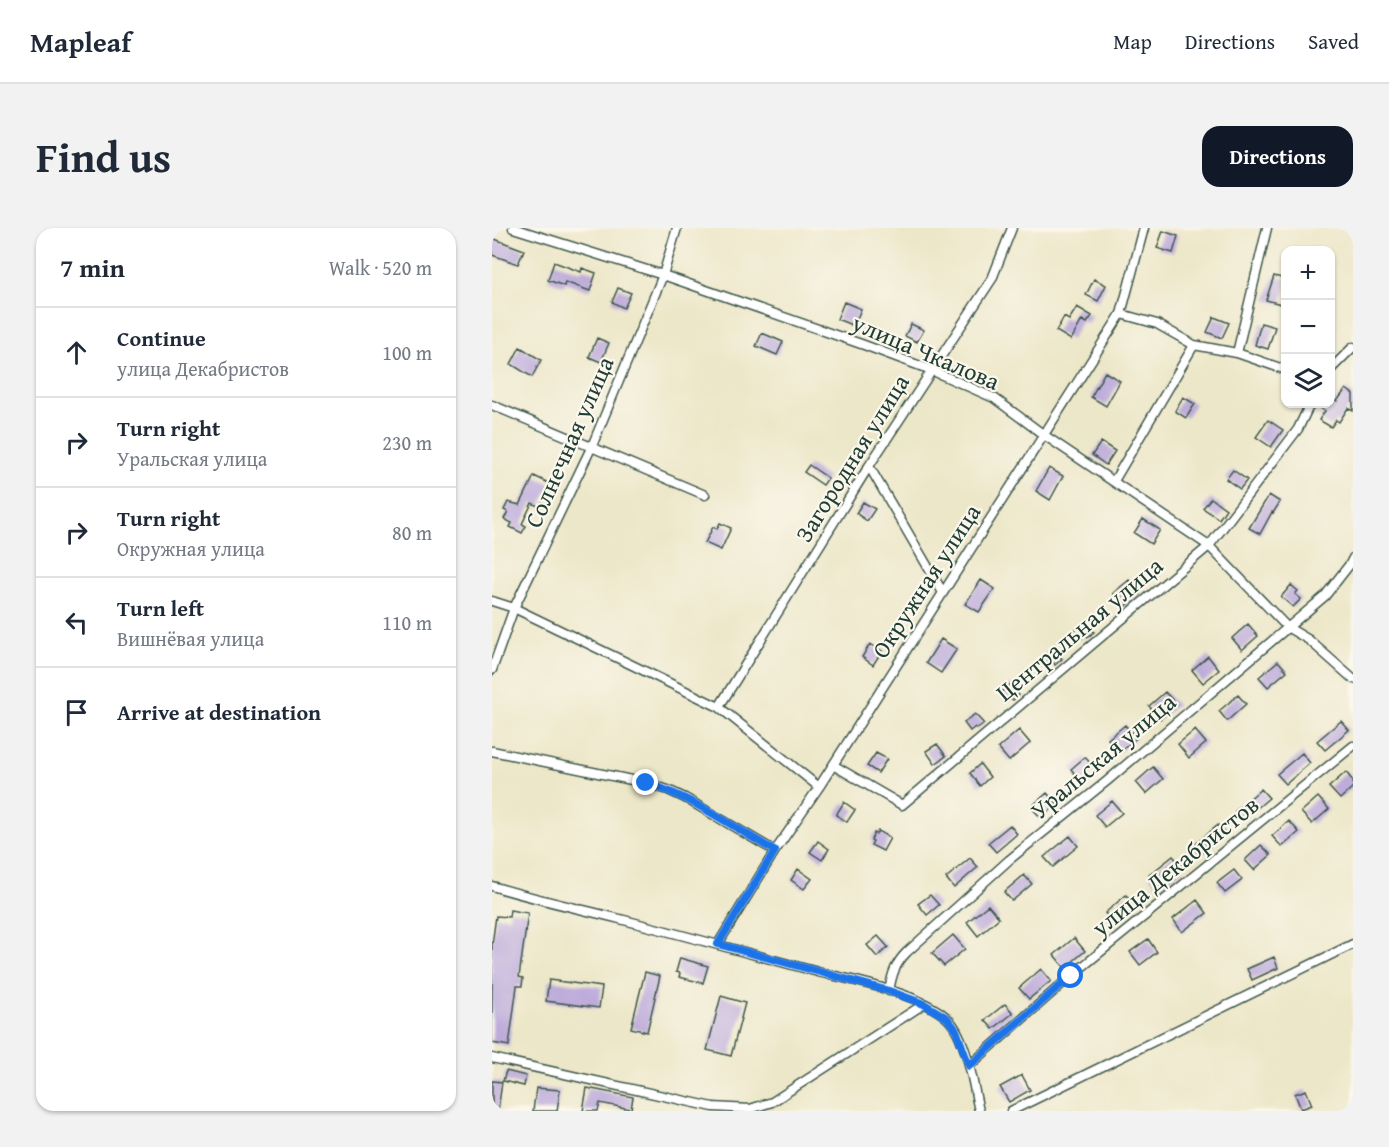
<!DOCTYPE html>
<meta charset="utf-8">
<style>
body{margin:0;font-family:"Gentium Book Plus",serif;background:#f2f2f3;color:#1f2937}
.controls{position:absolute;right:18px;top:18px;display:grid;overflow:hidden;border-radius:12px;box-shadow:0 2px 4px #0004}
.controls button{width:54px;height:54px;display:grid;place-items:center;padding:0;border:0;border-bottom:2px solid #e0e1e3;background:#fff;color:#1f2937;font:30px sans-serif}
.stop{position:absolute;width:18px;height:18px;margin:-14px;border:4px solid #1a73e8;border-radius:50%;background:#fff}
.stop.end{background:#1a73e8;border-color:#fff;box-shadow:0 2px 6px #0008}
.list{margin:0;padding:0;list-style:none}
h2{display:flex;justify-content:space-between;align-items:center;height:78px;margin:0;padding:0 24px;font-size:26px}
h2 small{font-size:20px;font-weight:400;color:#747a83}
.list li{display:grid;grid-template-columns:39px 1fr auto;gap:18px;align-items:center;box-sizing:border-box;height:90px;padding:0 24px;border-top:2px solid #e0e1e3}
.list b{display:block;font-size:22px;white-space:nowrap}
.list p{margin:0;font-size:20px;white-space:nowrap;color:#747a83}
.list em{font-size:20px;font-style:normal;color:#747a83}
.icon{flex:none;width:33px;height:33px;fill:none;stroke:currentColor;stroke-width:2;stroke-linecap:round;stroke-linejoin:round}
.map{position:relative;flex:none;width:861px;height:883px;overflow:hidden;border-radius:18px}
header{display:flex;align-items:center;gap:36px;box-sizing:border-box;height:84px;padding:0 30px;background:#fff;border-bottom:2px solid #e0e1e3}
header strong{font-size:28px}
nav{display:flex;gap:33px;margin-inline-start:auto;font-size:21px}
.intro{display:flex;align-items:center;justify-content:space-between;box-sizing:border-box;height:144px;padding:0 36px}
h1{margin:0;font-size:42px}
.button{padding:15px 27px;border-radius:18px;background:#111827;color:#fff;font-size:21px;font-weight:700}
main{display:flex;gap:36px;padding:0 36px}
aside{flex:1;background:#fff;border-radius:18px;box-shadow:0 2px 4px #0004}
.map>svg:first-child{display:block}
.building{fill:#bdacda}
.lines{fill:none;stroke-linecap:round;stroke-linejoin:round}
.minor-casing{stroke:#3e564a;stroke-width:11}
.minor{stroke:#fff;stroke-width:8}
.route{stroke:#1a73e8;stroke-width:8}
.labels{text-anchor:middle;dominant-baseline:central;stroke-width:4.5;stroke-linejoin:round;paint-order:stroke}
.street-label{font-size:24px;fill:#1f3d34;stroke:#fbf7ec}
</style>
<header>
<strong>Mapleaf</strong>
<nav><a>Map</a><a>Directions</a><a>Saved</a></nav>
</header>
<div class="intro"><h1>Find us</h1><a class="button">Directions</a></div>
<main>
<aside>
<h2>7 min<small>Walk · 520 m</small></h2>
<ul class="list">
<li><svg class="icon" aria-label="ahead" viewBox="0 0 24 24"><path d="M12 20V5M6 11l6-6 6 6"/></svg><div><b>Continue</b><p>улица Декабристов</p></div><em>100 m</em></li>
<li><svg class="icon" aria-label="right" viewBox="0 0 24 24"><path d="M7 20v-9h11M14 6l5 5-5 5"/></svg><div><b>Turn right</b><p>Уральская улица</p></div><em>230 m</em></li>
<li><svg class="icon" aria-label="right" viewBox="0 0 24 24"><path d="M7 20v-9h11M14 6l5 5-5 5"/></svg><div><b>Turn right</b><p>Окружная улица</p></div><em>80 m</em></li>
<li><svg class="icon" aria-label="left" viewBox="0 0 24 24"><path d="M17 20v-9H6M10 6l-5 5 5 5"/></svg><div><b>Turn left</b><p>Вишнёвая улица</p></div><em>110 m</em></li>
<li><svg class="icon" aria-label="arrive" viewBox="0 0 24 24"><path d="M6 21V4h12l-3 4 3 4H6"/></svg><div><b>Arrive at destination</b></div></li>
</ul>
</aside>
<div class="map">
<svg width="861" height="883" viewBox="0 0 861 883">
<rect width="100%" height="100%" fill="#fbf7ec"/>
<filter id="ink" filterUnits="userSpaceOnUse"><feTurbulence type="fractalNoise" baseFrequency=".0167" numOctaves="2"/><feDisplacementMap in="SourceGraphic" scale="12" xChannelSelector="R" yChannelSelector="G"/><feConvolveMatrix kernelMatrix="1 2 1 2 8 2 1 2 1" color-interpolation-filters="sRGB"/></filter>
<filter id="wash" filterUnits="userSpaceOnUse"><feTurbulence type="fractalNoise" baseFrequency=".008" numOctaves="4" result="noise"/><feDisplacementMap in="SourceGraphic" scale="24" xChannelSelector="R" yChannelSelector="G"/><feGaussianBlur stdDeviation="1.35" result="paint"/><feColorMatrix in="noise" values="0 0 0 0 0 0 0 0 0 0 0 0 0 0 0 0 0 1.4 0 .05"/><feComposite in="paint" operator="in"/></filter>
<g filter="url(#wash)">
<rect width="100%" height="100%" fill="#ede7c9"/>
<g id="blocks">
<path class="building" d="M671 3 686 8 681 25 665 20Z
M0 10 32 22 26 36 0 27Z
M62 34 89 44 90 40 104 45 98 63 73 54 72 58 56 52Z
M782 48 794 51V60L789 76 774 72Z
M602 51 614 57 606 73 594 67Z
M126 60 139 65 132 80 120 74Z
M352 74 369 81 362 98 345 91Z
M585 79 600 88 595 95 590 92 579 112 564 103 572 89 577 92Z
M722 89 737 95 730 110 715 104Z
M769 95 783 99 776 121 763 117Z
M419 96 432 102 425 114 413 108Z
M270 105 291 114 285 127 264 118Z
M105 110 117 115 109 134 97 129Z
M28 119 49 132 40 149 19 136Z
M613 144 628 153 614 178 599 169Z
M854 161 861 166V183L856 180 847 194 844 192 839 199 827 192 833 183 824 177V176H838V169L845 173Z
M691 169 703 176 694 190 683 183Z
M776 192 791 202 779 219 764 209Z
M609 214 623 223 614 237 600 227Z
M317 237 336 250 331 257 312 244Z
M557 240 571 248 558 272 544 263Z
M741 242 755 252 748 261 734 251Z
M42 248 63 258 59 266 55 264 48 279 40 275 30 296 34 298 30 305 18 299 20 295 12 291 16 284 12 282 16 274 28 277Z
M777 267 788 274 781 285 780 284 768 306 757 300Z
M719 270 734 281 727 291 711 280Z
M371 274 383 281 375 293 364 285Z
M651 291 668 302 659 316 642 305Z
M228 295 239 300 229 322 213 315 221 299 225 301Z
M489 352 503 361 487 384 473 376Z
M637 352 648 366 632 379 621 365Z
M799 357 806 363 803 366 809 371 801 379 789 369Z
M593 393 602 404 596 409 594 407 589 411 582 403Z
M756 396 766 408 750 422 740 410Z
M449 411 465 421 449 445 434 435Z
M378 416 390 423 381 437 370 429Z
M561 421 570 431 563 437 561 434 556 438 549 430Z
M716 428 727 442 711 455 700 442Z
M786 433 795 443 776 459 767 449Z
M519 456 527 467 521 472 519 470 514 474 507 466Z
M673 464 685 477 668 491 657 478Z
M746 467 754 476 735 493 727 483Z
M483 486 492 496 485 501 483 499 478 503 472 495Z
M849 493 857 502 833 522 825 513Z
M633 497 644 510 628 524 616 511Z
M527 502 538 515 517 533 506 520Z
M703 502 714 515 697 530 686 516Z
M445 516 454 528 443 536 434 523Z
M384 525 395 531 386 545 375 538Z
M810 525 818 535 794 556 785 546Z
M593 529 605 543 590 555 579 541Z
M488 536 498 549 488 558 478 545Z
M661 539 671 551 654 566 644 554Z
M854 544 861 553V559L848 571 837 559Z
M769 561 777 570 751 592 743 583Z
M555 565 565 576 549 590 539 579Z
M826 569 837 581 820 596 809 584Z
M620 573 630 585 613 599 603 587Z
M352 574 363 582 355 594 344 587Z
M797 593 807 604 790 619 780 608Z
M518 597 525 606 504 624 496 615Z
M726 597 733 605 708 627 701 618Z
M386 603 398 610 391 623 379 617 381 613 379 612 382 605 384 606Z
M578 608 586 618 561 639 552 629Z
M326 613 337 621 330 632 318 624Z
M769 617 779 627 762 642 753 632Z
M681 628 692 640 668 660 657 647Z
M478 630 486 639 462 660 454 650Z
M306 641 320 651 312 661 299 652Z
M742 642 750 652 733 665 725 655Z
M532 647 540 656 520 673 512 664Z
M438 667 447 677 435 687 426 676Z
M634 667 644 679 623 697 613 685Z
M705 672 715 685 690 704 681 691Z
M496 677 507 690 486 708 475 694Z
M18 682 36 685 27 749 31 750 30 758H25L17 818 0 815V717L4 688 17 689Z
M461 707 473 721 452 738 440 725Z
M386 708 396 719 385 729 375 717Z
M582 710 593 723 573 740 562 727Z
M656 711 665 724 648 737 638 724Z
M782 729 786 740 760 752 755 741Z
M188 730 216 738 211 755 187 749 188 745 184 744Z
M549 741 559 753 537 771 527 760Z
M153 744 168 748 155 804 139 800Z
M57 752 110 759 107 780 54 773Z
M229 768 253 775 239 828 215 822Z
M513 776 521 785 501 801 493 792Z
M14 843 34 848 32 858 11 853Z
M530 847 538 862 517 874 508 859Z
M0 853 10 854 6 883H0Z
M44 860 68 862 65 883H41Z
M95 860 141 869 139 881 108 875 106 883H91Z
M814 862 820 877 809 881 803 866Z"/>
</g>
</g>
<g filter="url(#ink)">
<use href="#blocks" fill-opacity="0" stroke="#3e564a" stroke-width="1.5"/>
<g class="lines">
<defs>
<path id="minor" d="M21 0 171 47 372 117 439 142 502 170 552 207 717 318 795 399 817 412 861 451
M629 86 665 96 702 117 745 125 794 142
M745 125 775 0
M838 142 861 119
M0 177 213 267
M377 238 450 363
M622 253 702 117
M0 373 22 380 227 479 327 559
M0 442 22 380 100 218 171 47 185 0
M227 479 377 238 500 51 520 0
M0 523 154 555 176 562 193 570 283 623
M341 537 410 577 717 318 806 201 818 176
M0 658C42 671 85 680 128 691 194 708 260 726 326 744 363 753 426 765 454 789 475 807 481 857 487 883
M226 716 283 623 327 559 629 86 652 0
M397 763C400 746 403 736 415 724L517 632 615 553 833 368 858 336 861 330
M0 830 221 879 258 881 280 874 432 776
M477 838 579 748 861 518
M519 883 861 716"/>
</defs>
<use href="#minor" class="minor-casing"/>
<use href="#minor" class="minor"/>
</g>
</g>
<g class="lines" filter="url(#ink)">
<path class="route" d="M154 555C200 569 241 599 283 623L226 716 397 763 432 776 455 790 464 802 477 838 579 748"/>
</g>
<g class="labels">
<g class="street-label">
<text transform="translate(434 124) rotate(23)">улица Чкалова</text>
<text transform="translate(77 214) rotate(-66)">Солнечная улица</text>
<text transform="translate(360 230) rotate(-58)">Загородная улица</text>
<text transform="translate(434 353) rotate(-57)">Окружная улица</text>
<text transform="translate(587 401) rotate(-40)">Центральная улица</text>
<text transform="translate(611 528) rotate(-40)">Уральская улица</text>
<text transform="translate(683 638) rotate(-39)">улица Декабристов</text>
</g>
</g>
</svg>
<div class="controls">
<button>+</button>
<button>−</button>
<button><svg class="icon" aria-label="layers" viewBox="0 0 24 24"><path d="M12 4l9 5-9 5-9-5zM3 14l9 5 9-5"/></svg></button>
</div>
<div class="stop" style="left:579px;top:748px"></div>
<div class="stop end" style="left:154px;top:555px"></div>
</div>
</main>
